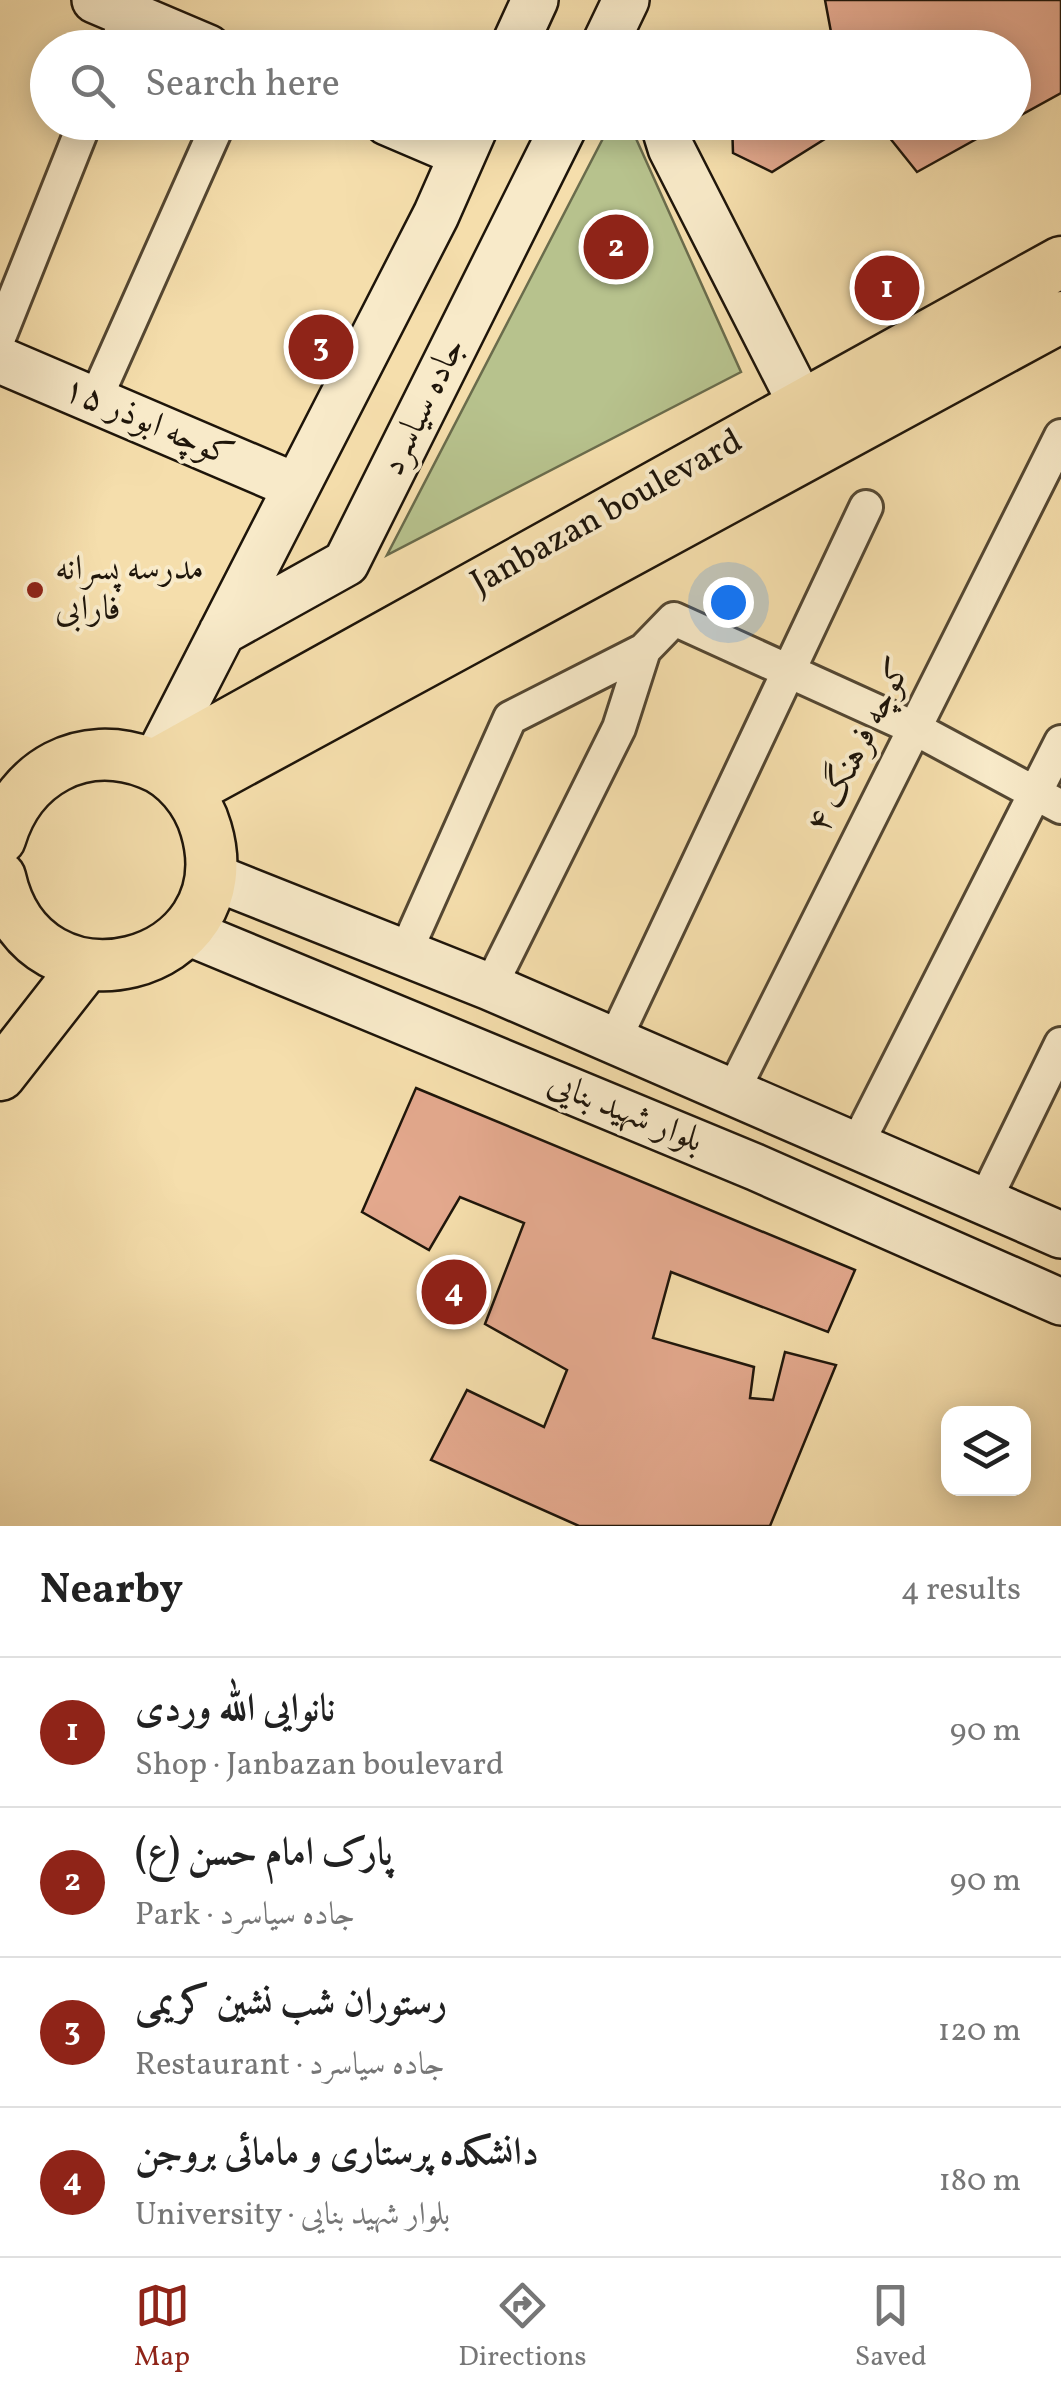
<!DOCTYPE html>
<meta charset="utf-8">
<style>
body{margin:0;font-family:Vollkorn,Amiri,serif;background:#f2f2f2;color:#222}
.controls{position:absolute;right:30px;bottom:30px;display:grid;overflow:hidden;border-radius:20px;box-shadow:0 5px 25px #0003}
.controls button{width:90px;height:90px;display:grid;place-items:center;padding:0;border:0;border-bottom:2px solid #e0e0e0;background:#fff;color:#222;font:50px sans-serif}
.you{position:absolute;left:728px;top:602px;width:35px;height:35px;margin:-25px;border:8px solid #fff;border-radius:50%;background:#1a73e8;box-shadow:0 0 0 15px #1a73e833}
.badge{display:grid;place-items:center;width:65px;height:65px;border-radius:50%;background:#8f2418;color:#fff;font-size:32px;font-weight:700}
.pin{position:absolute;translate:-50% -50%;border:5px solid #fff;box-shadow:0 2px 10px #0006}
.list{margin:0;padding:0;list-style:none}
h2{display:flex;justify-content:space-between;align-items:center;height:130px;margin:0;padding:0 40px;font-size:42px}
h2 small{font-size:32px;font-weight:400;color:#767676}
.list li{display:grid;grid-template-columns:65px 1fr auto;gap:30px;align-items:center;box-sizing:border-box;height:150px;padding:0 40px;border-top:2px solid #e0e0e0}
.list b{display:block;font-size:38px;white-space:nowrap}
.list p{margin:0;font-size:32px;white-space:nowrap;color:#767676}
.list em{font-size:32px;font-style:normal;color:#767676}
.icon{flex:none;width:55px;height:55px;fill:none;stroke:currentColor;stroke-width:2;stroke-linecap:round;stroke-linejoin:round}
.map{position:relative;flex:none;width:1061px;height:1526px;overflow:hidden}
.search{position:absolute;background:#fff;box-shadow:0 5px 25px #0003;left:30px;right:30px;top:30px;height:110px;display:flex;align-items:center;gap:25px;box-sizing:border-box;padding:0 35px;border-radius:55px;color:#767676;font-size:38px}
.sheet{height:730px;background:#fff}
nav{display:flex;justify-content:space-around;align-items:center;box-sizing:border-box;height:140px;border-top:2px solid #e0e0e0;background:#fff;font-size:28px;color:#767676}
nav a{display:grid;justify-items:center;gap:5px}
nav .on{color:#8f2418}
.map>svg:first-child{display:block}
.green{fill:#b7c28d;stroke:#6a6c4c;stroke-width:2.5}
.building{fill:#e4a98e;stroke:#1e150a;stroke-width:2.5}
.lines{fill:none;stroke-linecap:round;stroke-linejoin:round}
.street-casing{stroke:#544732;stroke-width:38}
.secondary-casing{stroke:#1e150a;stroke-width:50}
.primary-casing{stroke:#1e150a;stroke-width:55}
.street{stroke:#f8eac9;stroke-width:32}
.secondary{stroke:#f8eac9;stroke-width:45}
.primary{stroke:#f5deac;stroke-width:50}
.poi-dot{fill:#8f2418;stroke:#f8eac9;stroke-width:4}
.labels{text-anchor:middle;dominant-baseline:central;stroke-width:8;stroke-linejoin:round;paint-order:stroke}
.street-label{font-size:35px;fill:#1e150a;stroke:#f8eac9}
.poi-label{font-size:35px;fill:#1e150a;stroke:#f8eac9;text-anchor:start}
</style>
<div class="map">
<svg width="1061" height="1526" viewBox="0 0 1061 1526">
<rect width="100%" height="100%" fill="#f5deac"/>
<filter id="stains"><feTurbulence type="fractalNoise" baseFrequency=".002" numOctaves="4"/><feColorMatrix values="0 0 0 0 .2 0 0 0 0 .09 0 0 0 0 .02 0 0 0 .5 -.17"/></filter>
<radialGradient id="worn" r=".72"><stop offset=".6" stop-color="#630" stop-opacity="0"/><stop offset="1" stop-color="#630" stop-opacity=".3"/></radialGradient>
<path class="green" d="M611 123H629L741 372 387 555Z"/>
<path class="building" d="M825 0H1061V93L1014 119V48H834Z
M732 122H852L772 172 733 153Z
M877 122H1007L917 172Z
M416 1088 855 1270 828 1332 671 1272 653 1338 754 1367 750 1398 773 1400 785 1352 836 1365 770 1526H579L431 1460 467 1390 544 1427 567 1370 485 1324 524 1223 460 1197 429 1250 362 1212Z"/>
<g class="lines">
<defs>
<path id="street" d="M115 48 128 14
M0 335 85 122
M95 400 219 122
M405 953 510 718 644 650
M490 987 619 728 644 650 674 619 914 728 1061 807
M614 1041 866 507
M732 1093 1061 436
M856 1146 1061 742
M984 1202 1061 1044"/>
<path id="secondary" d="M95 0 208 48
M513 48 535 0
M603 48 626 0
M387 122 462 154
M663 122 671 148 802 405
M0 360 295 486
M222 632 346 563 566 122
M154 765 436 215 477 122
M211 876 490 987 1061 1235
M185 931 755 1167 1061 1302"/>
<path id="primary" d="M154 765 1061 262
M187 791 1061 317
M0 839C20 772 82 738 148 763 176 773 198 801 206 829 248 970 33 1026 0 877
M0 1075 86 965"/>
</defs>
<use href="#street" class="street-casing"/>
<use href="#secondary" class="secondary-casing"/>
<use href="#primary" class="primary-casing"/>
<use href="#street" class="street"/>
<use href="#secondary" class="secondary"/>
<use href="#primary" class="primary"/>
</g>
<circle class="poi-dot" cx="35" cy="590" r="10"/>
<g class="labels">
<g class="street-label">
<text transform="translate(424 407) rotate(-64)">جاده سیاسرد</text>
<text transform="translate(148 423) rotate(23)">کوچه ابوذر ۱۵</text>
<text transform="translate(607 513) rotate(-29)">Janbazan boulevard</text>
<text transform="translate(860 746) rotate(-63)">کوچه فرهنگ ۴</text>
<text transform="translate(625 1113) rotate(22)">بلوار شهید بنایی</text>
</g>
<g class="poi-label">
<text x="55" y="570">مدرسه پسرانه<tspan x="55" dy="40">فارابی</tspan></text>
</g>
</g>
<rect width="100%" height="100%" filter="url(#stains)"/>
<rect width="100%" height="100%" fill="url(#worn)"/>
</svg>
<div class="controls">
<button><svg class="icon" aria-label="layers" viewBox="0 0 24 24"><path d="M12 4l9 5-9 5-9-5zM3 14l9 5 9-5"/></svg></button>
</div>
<div class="you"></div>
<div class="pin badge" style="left:887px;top:288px">1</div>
<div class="pin badge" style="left:616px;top:247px">2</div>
<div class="pin badge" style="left:321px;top:347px">3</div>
<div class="pin badge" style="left:454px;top:1292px">4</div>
<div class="search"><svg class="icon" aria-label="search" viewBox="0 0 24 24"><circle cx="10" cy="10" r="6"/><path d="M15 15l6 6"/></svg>Search here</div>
</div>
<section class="sheet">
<h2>Nearby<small>4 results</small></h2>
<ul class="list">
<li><span class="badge">1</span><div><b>نانوایی الله وردی</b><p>Shop · Janbazan boulevard</p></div><em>90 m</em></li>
<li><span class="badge">2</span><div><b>پارک امام حسن (ع)</b><p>Park · جاده سیاسرد</p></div><em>90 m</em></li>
<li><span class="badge">3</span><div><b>رستوران شب نشین کریمی</b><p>Restaurant · جاده سیاسرد</p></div><em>120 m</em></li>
<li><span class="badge">4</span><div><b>دانشکده پرستاری و مامائی بروجن</b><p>University · بلوار شهید بنایی</p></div><em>180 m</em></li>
</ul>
</section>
<nav>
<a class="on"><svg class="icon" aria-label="map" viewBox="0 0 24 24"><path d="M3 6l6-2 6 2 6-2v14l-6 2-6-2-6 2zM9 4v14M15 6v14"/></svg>Map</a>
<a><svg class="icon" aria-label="directions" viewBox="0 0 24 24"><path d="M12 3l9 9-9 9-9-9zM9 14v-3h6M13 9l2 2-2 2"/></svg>Directions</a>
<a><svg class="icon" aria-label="saved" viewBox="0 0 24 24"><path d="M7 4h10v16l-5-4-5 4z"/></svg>Saved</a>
</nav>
